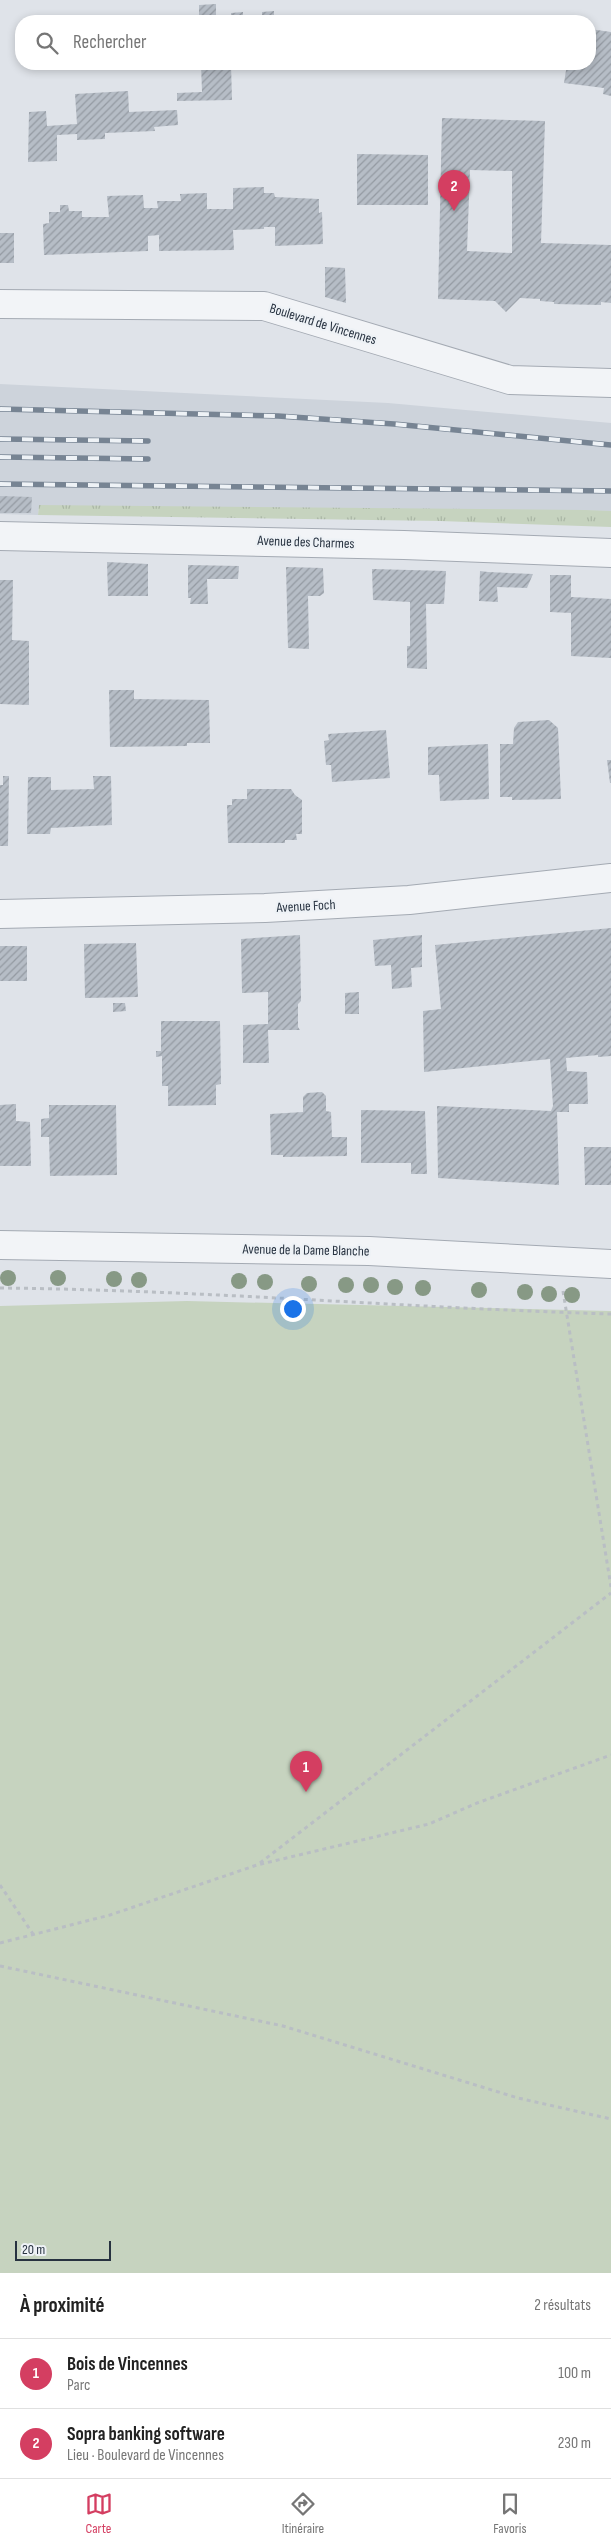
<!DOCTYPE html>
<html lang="fr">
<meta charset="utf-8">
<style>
body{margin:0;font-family:"Sofia Sans Condensed",sans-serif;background:#f6f6f6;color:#222}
.scale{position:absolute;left:15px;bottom:12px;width:96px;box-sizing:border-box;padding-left:5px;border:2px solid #273240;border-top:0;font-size:14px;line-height:18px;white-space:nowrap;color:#273240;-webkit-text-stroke:4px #eef2f6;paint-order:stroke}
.you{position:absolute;left:292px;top:1308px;width:18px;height:18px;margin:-12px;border:4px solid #fff;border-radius:50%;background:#1a73e8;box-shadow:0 0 0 8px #1a73e833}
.badge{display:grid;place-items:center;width:32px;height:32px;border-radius:50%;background:#d43e61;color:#fff;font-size:16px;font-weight:700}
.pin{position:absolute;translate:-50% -41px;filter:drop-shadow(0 1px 2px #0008)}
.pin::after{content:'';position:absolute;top:26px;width:18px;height:15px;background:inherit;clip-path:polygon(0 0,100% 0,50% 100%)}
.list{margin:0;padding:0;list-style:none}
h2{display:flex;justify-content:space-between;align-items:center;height:65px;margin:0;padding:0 20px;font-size:21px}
h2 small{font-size:16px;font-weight:400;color:#767676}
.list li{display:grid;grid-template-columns:32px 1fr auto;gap:15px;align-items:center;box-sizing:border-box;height:70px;padding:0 20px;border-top:1px solid #e0e0e0}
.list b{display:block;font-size:19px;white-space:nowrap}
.list p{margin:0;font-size:16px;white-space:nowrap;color:#767676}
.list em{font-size:16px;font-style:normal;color:#767676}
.icon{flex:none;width:28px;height:28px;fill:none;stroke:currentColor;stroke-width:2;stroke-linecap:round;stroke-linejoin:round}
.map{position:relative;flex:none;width:611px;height:2273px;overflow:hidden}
.search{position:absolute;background:#fff;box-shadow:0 2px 8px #0003;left:15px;right:15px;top:15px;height:55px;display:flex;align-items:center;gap:12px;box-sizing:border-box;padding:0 18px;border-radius:20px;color:#767676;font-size:19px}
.sheet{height:205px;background:#fff}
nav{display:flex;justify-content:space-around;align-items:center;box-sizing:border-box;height:70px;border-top:1px solid #e0e0e0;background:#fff;font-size:14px;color:#767676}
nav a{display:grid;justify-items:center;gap:2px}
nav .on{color:#d43e61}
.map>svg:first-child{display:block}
.built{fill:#cdd3db}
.grass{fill:url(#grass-tufts)}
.green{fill:#c6d3bf}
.building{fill:url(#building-hatch);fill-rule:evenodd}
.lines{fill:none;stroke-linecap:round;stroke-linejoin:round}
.street-casing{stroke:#a4aab3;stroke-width:30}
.path{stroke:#b9bec4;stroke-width:3;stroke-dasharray:4 4;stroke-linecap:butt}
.street{stroke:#f2f4f7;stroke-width:28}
.rail-casing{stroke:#778493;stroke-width:5.5}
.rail{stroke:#eef2f6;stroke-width:4;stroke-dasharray:11;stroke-linecap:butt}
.tree{fill:#879985}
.labels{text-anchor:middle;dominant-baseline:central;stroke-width:4.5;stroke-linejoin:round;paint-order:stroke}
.street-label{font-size:14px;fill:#273240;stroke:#eef2f6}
</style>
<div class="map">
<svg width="611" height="2273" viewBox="0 0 611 2273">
<defs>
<pattern id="grass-tufts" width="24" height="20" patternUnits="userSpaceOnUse" patternTransform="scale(1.25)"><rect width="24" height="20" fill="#c6d3bf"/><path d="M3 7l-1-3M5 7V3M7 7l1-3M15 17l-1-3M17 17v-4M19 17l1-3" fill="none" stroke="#aab6a5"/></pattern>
<pattern id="building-hatch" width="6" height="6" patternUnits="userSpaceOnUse" patternTransform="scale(1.25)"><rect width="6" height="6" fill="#b6bdc6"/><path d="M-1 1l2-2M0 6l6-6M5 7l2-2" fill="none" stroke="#949aa2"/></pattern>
</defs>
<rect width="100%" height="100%" fill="#dfe3e9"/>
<path class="built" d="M0 384 388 403 611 423V511L39 506 38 515 0 514Z"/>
<path class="grass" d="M39 505 586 510 611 511V527L440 521 38 515Z"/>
<path class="green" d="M187 1301 611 1311V2273H0V1306Z"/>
<path class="building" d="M216 4V17H199V5Z
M274 11V21H262V12Z
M243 12V21H231V13Z
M590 29 611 32V96L603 94 604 88 564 83 567 64H590Z
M201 64H231L232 100 177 101V93L202 92Z
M128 91 129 112 177 110 178 125 154 127 155 131 105 133V139L77 140V134L57 135V161L28 162 29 112 46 111 47 126 77 124 75 94Z
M442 118 545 121 541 243 611 245V303L601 302V305L554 304V302L540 301V299L520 298 506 312 495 301 438 299ZM470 170 512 171V253L467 251Z
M357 154 428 155V205H357Z
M264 187V193H274L275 197 319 199V213L322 212 323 244 275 246V227H264V229L233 230 234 250 159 251V235L148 236V251L44 255 43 224 49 223V212H60V205H68L69 211H82V217H109L107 196 143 195 144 208H158L157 201H181L180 194 207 193V209H233V188Z
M0 233H14V263H0Z
M325 267 345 268 346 303 325 297Z
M0 496 32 497 31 513H0Z
M107 562 148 564V596H108Z
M188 565 239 566 238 579H207L208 604H190L191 598H188Z
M286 567 323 568 324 593 320 596H308L309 649 288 648Z
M372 569 446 571 444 604H426L427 669 407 668V646H410V602L373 600Z
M480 571 488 572 533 574 527 588 497 587 498 602 479 601Z
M550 575H571V597L611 599V658L571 656V613L550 612Z
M0 580H13L12 640 29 641V705L0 704Z
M109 690H134V699L209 700 210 743H187V746L110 747Z
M549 720 558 728 561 799 512 800V797H500V744H513L514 728 518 722Z
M386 730 390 778 332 782 331 765H326L324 741 329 740 328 734Z
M488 744 489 799 440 801 439 775H428V747Z
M607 760H611V783H610Z
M3 776H9L8 846H0V785H3Z
M93 776H111L112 825 51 828 50 834H27L28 777H51V790L94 789Z
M247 789H291L295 795 302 800V834H296L297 840H285V843H228L227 805H232V799H247Z
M611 928V1056L598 1057V1055L566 1058 567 1071 587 1072 588 1104H569V1112H557L559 1185 438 1178 437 1106 551 1111 553 1106 550 1059 424 1072 423 1011 441 1009 435 945Z
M300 935 301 1001 298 1004V1027L300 1030H268L269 1063H243V1025L268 1024V992L242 993 241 939Z
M422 935V967L411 968 412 987 392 989 391 965 375 966 373 940Z
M136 943 138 997 85 998 84 944Z
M0 946H27V981H0Z
M359 992V1014H345V993Z
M113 1003H125L126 1011 113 1012Z
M161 1021H220L221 1084 216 1085V1105L168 1106V1086H162V1056L156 1057V1051H161Z
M322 1092 326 1096V1111L331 1112 332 1137H347V1156L283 1157V1155H271L270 1114 303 1112V1097L307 1093Z
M16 1104V1121L30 1122 31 1166H0V1105Z
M49 1105H116L117 1175 50 1176 49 1137H41V1119L49 1118Z
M361 1110 425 1111 427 1174H411V1163H361Z
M584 1147H611V1185H585Z"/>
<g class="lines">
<defs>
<path id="street" d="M0 304 264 306 510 380 611 383
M0 536 404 545 611 553
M0 914 265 908 409 900 611 878
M0 1245 369 1251 611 1264"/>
</defs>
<use href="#street" class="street-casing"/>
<path class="path" d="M0 1288C204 1290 407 1308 611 1314
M563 1291 611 1587
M260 1863 611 1593
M0 1885 33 1934
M0 1943 110 1915 257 1865 429 1824 477 1803 611 1755
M0 1966 283 2026 518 2098 611 2119"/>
<use href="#street" class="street"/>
<defs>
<path id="rail" d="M0 409 278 416 394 424 611 445
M0 439 148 441
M0 457 148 459
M0 484 611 491"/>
</defs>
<use href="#rail" class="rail-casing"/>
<use href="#rail" class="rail"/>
</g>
<g class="tree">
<circle cx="8" cy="1278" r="8"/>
<circle cx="58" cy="1278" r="8"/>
<circle cx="114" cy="1279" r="8"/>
<circle cx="139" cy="1280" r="8"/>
<circle cx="239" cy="1281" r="8"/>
<circle cx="265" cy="1282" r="8"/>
<circle cx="309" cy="1284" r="8"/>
<circle cx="346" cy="1285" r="8"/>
<circle cx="371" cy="1285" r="8"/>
<circle cx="395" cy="1287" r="8"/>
<circle cx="423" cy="1288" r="8"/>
<circle cx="479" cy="1290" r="8"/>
<circle cx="525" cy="1292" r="8"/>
<circle cx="549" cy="1294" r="8"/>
<circle cx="572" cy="1295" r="8"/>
</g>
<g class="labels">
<g class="street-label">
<text transform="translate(323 324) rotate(17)">Boulevard de Vincennes</text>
<text transform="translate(306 542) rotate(2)">Avenue des Charmes</text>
<text transform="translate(306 906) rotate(-3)">Avenue Foch</text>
<text transform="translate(306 1250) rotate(1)">Avenue de la Dame Blanche</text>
</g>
</g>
</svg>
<div class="scale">20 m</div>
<div class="you"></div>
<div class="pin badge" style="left:306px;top:1792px">1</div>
<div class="pin badge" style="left:454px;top:211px">2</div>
<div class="search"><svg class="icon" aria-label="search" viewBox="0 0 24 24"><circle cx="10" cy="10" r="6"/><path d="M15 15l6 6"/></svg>Rechercher</div>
</div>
<section class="sheet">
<h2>À proximité<small>2 résultats</small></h2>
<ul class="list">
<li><span class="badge">1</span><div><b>Bois de Vincennes</b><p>Parc</p></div><em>100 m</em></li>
<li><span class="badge">2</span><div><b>Sopra banking software</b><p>Lieu · Boulevard de Vincennes</p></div><em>230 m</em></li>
</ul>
</section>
<nav>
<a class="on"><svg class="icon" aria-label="map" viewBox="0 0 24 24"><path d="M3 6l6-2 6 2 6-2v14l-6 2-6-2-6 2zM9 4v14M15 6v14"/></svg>Carte</a>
<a><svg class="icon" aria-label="directions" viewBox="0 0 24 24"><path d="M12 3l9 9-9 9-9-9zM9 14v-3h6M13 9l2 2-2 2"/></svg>Itinéraire</a>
<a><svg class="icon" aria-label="saved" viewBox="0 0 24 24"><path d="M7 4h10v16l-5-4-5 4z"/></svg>Favoris</a>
</nav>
